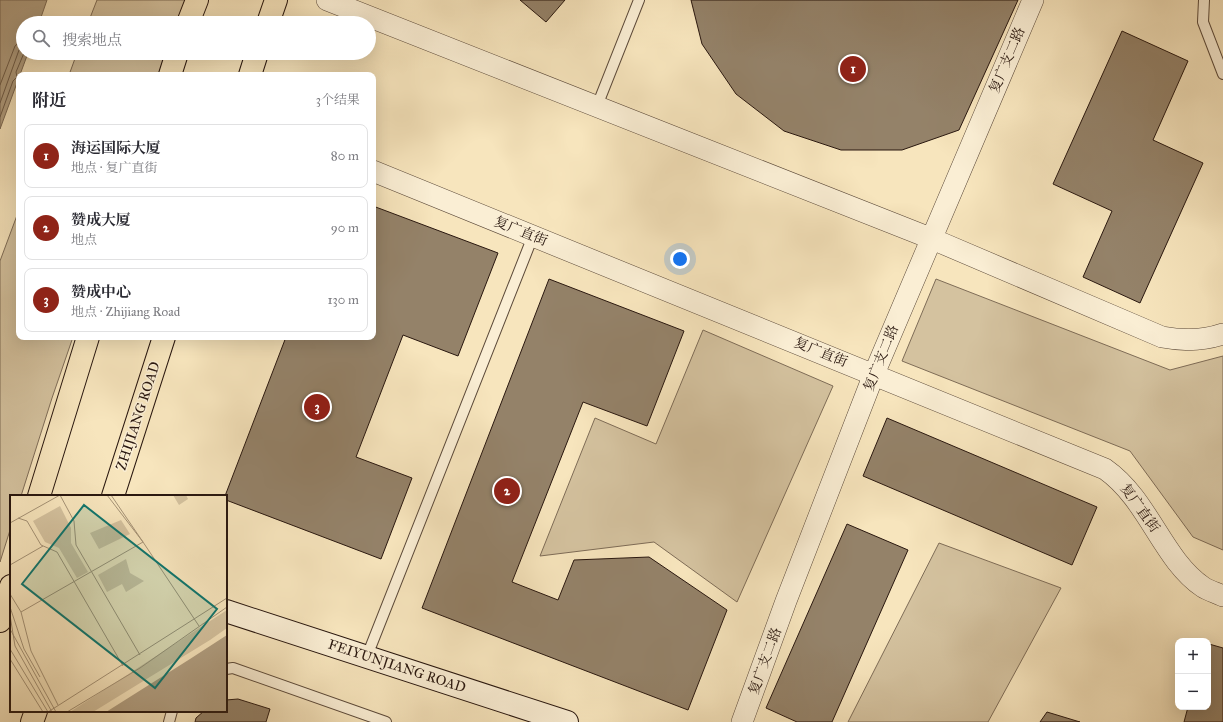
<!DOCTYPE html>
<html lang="zh">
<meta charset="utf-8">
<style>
body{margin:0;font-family:"IM FELL Great Primer","Noto Serif SC",serif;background:#f7f7f7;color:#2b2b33}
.controls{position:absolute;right:12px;bottom:12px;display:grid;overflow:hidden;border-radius:8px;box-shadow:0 4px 16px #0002}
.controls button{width:36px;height:36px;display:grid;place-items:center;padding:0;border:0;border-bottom:1px solid #e1e1e2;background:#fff;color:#2b2b33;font:20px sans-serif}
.you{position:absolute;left:680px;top:259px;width:14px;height:14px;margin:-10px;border:3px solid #fff;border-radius:50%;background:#1a73e8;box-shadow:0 0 0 6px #1a73e833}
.badge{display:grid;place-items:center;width:26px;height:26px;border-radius:50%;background:#8f2418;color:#fff;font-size:13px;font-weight:700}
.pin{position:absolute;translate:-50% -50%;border:2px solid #fff;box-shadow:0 1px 4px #0006}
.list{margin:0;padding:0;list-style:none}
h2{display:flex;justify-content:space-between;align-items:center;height:52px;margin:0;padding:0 16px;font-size:17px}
h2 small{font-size:13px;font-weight:400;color:#7c7c81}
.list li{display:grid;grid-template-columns:26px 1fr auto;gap:12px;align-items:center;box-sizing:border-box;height:64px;margin:0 8px 8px;padding:0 8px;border:1px solid #e1e1e2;border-radius:8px}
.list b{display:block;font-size:15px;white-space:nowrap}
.list p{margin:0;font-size:13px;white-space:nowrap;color:#7c7c81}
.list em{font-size:13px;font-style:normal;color:#7c7c81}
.icon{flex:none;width:22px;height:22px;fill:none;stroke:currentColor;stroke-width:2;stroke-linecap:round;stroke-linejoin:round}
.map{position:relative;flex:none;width:1223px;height:722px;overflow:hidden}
.search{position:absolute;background:#fff;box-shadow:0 4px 16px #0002;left:16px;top:16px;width:360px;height:44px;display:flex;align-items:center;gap:10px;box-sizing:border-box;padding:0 14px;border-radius:22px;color:#7c7c81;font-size:15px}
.panel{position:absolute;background:#fff;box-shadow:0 4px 16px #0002;left:16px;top:72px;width:360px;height:268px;border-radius:8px}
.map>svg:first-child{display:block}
.green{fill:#d4c29f;stroke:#7e6c57}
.water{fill:#b19f82;stroke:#7b6954}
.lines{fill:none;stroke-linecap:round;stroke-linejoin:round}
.shore{stroke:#6d5b48;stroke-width:1}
.building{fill:#948269;stroke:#29170f}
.lane-casing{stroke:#5c4a3a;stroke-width:12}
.street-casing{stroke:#5c4a3a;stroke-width:22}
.secondary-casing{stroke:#29170f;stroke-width:24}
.primary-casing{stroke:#29170f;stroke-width:24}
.lane{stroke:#faeed4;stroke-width:10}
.street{stroke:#faeed4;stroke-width:21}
.secondary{stroke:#faeed4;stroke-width:22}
.primary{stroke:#f7e5bd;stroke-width:22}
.labels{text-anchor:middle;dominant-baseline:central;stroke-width:3;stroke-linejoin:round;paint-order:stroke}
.street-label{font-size:14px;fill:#29170f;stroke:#faeed4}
.inset-road{fill:none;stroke:#a59377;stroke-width:1}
.view{fill:#0f766e;fill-opacity:0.15;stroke:#0f766e;stroke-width:2}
.inset-edge{fill:none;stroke:#29170f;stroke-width:2}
</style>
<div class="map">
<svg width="1223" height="722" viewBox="0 0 1223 722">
<rect width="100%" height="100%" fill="#f7e5bd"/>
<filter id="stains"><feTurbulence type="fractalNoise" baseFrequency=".005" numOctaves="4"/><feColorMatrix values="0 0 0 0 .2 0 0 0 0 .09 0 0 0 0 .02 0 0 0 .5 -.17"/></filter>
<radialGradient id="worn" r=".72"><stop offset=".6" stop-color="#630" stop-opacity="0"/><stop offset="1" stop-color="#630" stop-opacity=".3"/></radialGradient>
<path class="green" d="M97 0H194L185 23H88Z
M77 53H175L167 75H69Z
M19 210V337H73L52 398 21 496H11V527L0 562V261Z
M936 279 1170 370 1223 356V550L1193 537 1130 451 902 361Z
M703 330 833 386 737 602 654 542 540 556 595 418 656 444Z
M939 543 1061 588 988 722H848Z"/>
<path class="water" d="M0 0H47L39 23H23V53H28L0 129Z"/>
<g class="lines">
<path class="shore" d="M0 85 15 46 23 39
M0 103 19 50 23 46
M0 117 13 81 17 77 16 72 24 53"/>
</g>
<path class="building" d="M520 0H565L546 22Z
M691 0H1018L959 130 902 150H841L784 131 736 94 702 44Z
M1122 31 1188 61 1153 140 1203 163 1140 303 1083 277 1112 211 1053 184Z
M373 206 498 253 458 356 403 335 356 457 412 478 381 559 226 500 225 496 286 337H373Z
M549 279 684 331 647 426 583 402 512 582 558 600 574 560 649 557 727 610 688 710 422 608Z
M887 418 1097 507 1072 565 863 476Z
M847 524 908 550 832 722H797L766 708Z
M1209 644 1223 648V722H1184L1188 707H1208Z
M238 699 270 709 266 722H195L196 718 204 711H226V700Z
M1047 712 1080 722H1040Z"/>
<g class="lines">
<defs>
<path id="lane" d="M1204 0 1203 22 1223 74
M597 106 639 0
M367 656 533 236
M226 669 233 668 386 722
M169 722 172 711"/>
<path id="street" d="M327 0 930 238 1162 337C1183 341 1203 341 1223 334
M373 171 1105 469C1149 500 1162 559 1203 587 1209 591 1217 593 1223 596
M742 722 786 601 874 374 1033 0"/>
<path id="secondary" d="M226 611 567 722"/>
<path id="primary" d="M188 23 197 0
M268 23 276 0
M170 75 177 53
M250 75 257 53
M39 496 88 337
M113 496 164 337
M0 621 11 586
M32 722 36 711"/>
</defs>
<use href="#lane" class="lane-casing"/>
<use href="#street" class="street-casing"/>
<use href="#secondary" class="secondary-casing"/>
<use href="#primary" class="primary-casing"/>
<use href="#lane" class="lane"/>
<use href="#street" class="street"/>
<use href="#secondary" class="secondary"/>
<use href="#primary" class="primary"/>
</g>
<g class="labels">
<g class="street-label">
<text transform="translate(1007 60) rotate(-67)">复广支二路</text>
<text transform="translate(521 231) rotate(22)">复广直街</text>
<text transform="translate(821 352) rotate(22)">复广直街</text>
<text transform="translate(881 358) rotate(-68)">复广支二路</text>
<text transform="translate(138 416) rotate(-72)">ZHIJIANG ROAD</text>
<text transform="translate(1140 508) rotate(54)">复广直街</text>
<text transform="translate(765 661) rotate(-70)">复广支二路</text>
<text transform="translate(397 666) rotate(18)">FEIYUNJIANG ROAD</text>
</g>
</g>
<g transform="translate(10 495)">
<rect width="217" height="217" fill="#f7e5bd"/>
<path d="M163 0H176L178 4 169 10ZM50 11 61 33V48L78 77 67 83 49 53 35 47 23 26ZM111 25 120 39 89 54 80 38ZM116 64 120 78 134 86 116 97 112 89 97 97 88 80ZM217 115V133L200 145 83 217H60Z" fill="#d4c29f"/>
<path d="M217 140V217H96L180 164Z" fill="#b19f82"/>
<path class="inset-road" d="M50 0 64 26 66 50 130 160M97 0 133 47 189 131M101 0 133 47M8 23 17 26 31 50 47 57 113 171M0 28 50 0M0 70 33 51M0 99 11 117 21 156 48 210M0 112 14 154 30 182M11 117 133 47M0 120 5 151 42 217M0 134 46 217M0 154 38 217M0 164 33 217M38 217 217 103M57 217 130 173 217 112"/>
<path class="view" d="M74 10 207 114 145 193 12 89Z"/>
<rect width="217" height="217" class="inset-edge"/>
</g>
<rect width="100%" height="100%" filter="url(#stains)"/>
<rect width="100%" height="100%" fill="url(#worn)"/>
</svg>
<div class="controls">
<button>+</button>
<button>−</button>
</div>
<div class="you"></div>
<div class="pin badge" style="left:853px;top:69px">1</div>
<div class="pin badge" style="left:507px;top:491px">2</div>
<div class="pin badge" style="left:317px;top:407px">3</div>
<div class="search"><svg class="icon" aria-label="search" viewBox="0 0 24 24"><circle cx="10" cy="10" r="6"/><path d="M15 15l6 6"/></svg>搜索地点</div>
<section class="panel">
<h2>附近<small>3个结果</small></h2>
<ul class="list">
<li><span class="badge">1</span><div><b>海运国际大厦</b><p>地点 · 复广直街</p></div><em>80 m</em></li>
<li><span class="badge">2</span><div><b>赞成大厦</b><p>地点</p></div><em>90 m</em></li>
<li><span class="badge">3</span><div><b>赞成中心</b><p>地点 · Zhijiang Road</p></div><em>130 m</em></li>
</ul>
</section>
</div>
